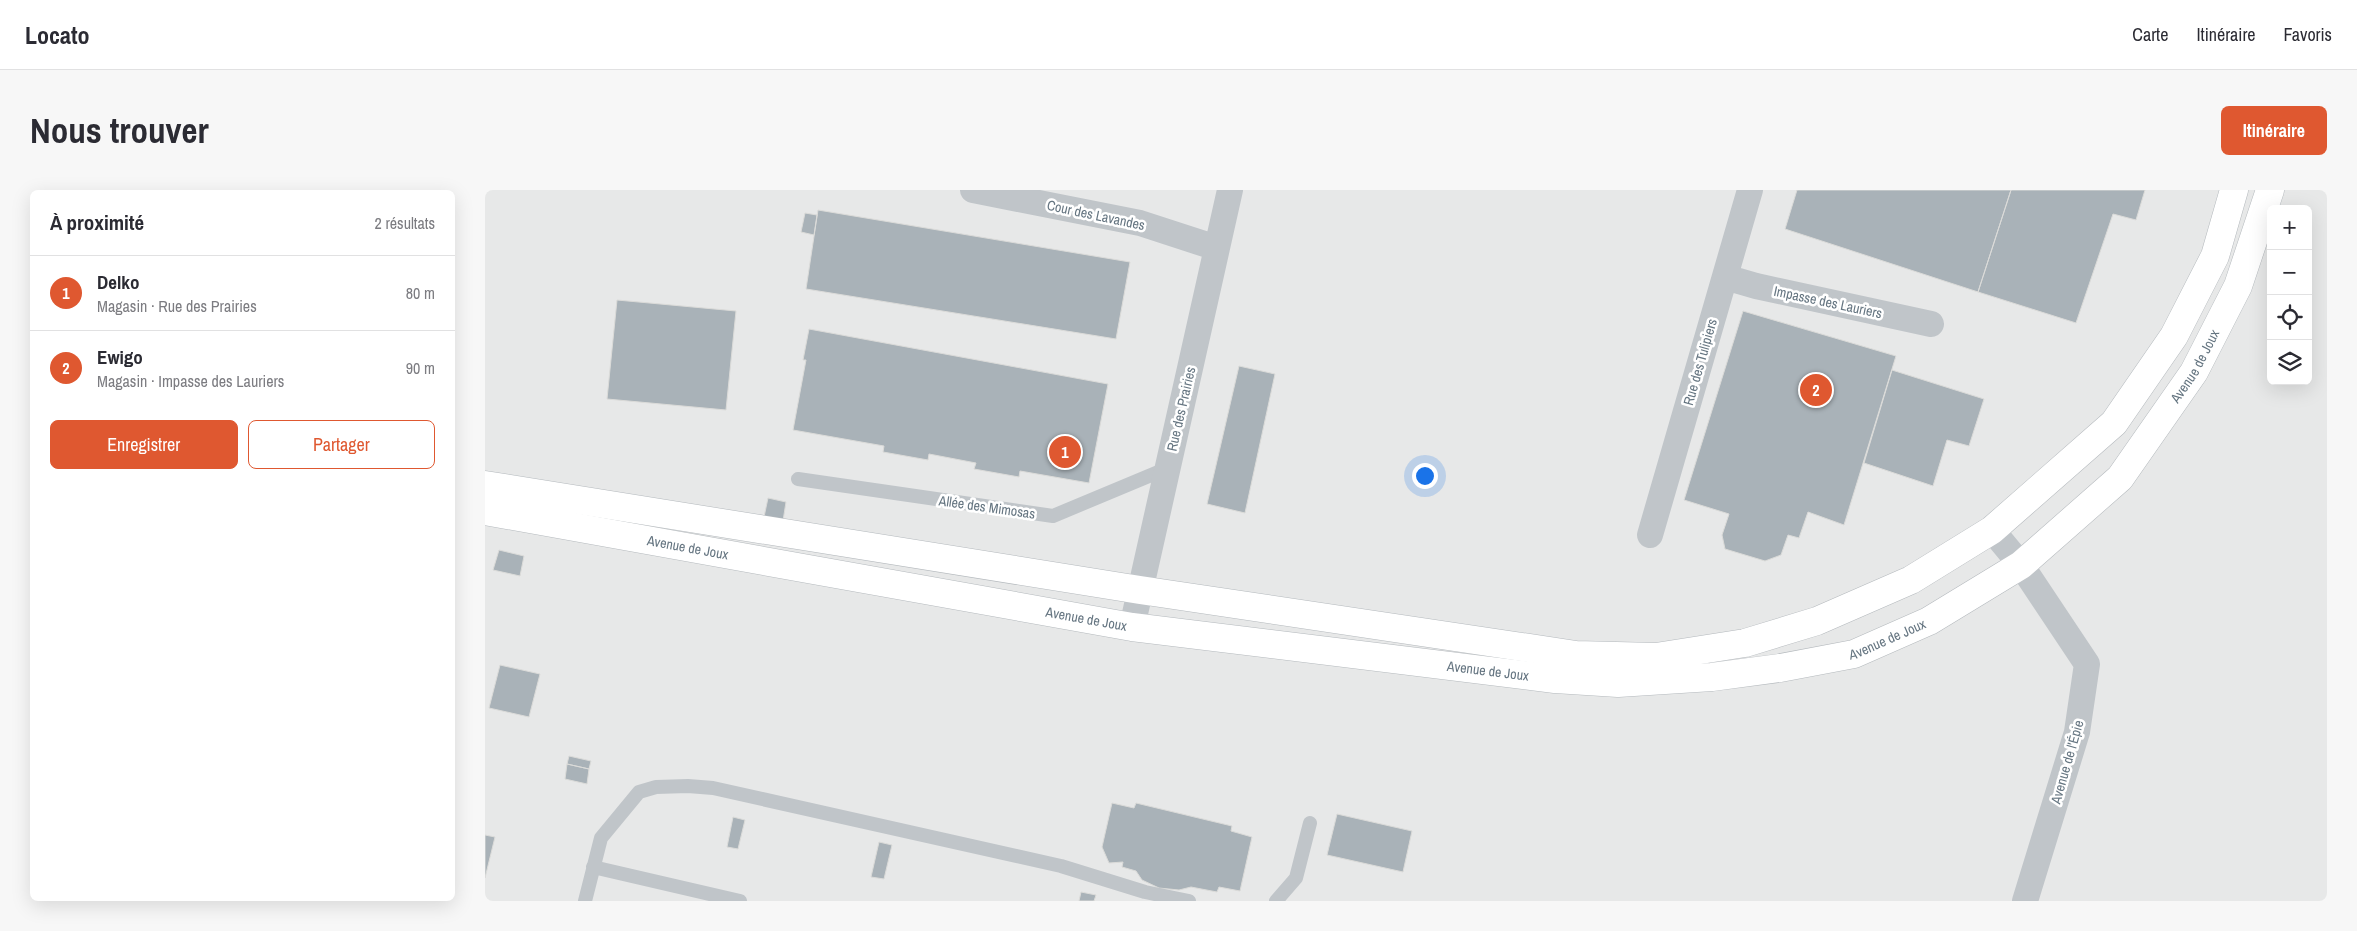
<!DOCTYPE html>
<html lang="fr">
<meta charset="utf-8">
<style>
body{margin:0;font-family:"Archivo Narrow",sans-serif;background:#f7f7f7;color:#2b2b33}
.controls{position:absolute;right:15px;top:15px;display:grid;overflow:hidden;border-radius:8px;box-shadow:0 5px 20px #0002}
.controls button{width:45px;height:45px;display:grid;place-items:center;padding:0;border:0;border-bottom:1px solid #e1e1e2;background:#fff;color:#2b2b33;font:25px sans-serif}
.you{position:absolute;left:939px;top:285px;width:18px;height:18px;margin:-12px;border:4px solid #fff;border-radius:50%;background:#1a73e8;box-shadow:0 0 0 8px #1a73e833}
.badge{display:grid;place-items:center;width:32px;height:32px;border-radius:50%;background:#df5830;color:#fff;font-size:16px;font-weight:700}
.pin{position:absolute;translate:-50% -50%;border:2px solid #fff;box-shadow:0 1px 5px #0006}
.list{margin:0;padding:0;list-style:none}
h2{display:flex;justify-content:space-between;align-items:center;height:65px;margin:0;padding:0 20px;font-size:21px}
h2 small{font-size:16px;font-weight:400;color:#7c7c81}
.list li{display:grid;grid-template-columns:32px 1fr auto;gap:15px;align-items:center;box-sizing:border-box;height:75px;padding:0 20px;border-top:1px solid #e1e1e2}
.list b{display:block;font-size:19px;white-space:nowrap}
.list p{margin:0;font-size:16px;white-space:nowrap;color:#7c7c81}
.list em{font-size:16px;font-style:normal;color:#7c7c81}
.actions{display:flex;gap:10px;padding:15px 20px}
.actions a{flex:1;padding:11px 0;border:1px solid #df5830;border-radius:8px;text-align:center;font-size:18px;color:#df5830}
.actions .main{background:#df5830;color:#fff}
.icon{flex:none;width:28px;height:28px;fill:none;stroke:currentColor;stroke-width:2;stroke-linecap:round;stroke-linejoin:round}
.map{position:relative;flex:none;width:1842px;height:711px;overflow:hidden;border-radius:8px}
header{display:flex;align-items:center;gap:30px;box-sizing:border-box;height:70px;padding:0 25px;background:#fff;border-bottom:1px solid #e1e1e2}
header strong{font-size:24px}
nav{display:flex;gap:28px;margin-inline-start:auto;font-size:18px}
.intro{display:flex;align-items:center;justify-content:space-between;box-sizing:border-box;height:120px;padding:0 30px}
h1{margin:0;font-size:35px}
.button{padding:12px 22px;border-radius:8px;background:#df5830;color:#fff;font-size:18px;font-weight:700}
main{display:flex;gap:30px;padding:0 30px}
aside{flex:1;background:#fff;border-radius:8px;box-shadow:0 5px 20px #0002}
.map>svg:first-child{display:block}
.built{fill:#e7e8e8;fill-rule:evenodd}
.building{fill:#a9b2b8;stroke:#dbdbd9}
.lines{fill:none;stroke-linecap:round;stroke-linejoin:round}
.primary-casing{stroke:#b4b9bd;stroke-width:29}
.lane{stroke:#c0c5c9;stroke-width:14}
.street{stroke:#c0c5c9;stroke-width:26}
.primary{stroke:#fff;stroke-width:28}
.labels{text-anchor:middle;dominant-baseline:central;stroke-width:5;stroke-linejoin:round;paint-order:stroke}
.street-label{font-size:14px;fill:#657581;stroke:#fff}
</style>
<header>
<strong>Locato</strong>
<nav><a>Carte</a><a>Itinéraire</a><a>Favoris</a></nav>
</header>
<div class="intro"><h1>Nous trouver</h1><a class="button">Itinéraire</a></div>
<main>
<aside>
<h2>À proximité<small>2 résultats</small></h2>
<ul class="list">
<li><span class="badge">1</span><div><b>Delko</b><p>Magasin · Rue des Prairies</p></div><em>80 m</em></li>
<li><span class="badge">2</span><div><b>Ewigo</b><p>Magasin · Impasse des Lauriers</p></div><em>90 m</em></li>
</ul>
<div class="actions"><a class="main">Enregistrer</a><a>Partager</a></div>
</aside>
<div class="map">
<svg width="1842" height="711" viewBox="0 0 1842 711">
<rect width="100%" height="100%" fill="#f9f9f7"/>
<path class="built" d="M0 0H1842V711H0ZM1786 19H1823V191H1786Z"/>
<path class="building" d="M1312 0H1526L1493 102 1300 39Z
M1526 0H1660L1651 30 1628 24 1591 133 1493 102Z
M333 20 645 72 631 149 321 99Z
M320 23 332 25 329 45 316 42Z
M132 110 251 121 241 220 122 209Z
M1258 121 1411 166 1359 335 1323 322 1314 348 1303 345 1296 365 1280 371 1240 359 1237 345 1244 324 1199 310Z
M324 139 623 194 604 293 535 281 534 287 489 279 491 273 444 264 443 270 398 262 399 256 308 240 321 170H318Z
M754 176 790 184 760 323 722 314Z
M1407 180 1499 209 1484 256 1462 250 1448 296 1379 273Z
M283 308 301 312 298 331 279 327Z
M14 360 39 366 35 386 8 380Z
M15 475 55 484 44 527 4 518Z
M84 566 106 571 104 579 82 574Z
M82 574 104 579 102 594 80 589Z
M627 613 649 618 651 613 747 636 746 641 767 647 755 701 734 697 732 702 706 697 694 700 674 698 657 690 651 681 637 677 638 672 624 673 617 657Z
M852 624 927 641 918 682 842 665Z
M248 627 260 630 253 659 242 657Z
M0 645 10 647 0 688Z
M394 652 407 655 399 689 386 687Z
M596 702 611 705 609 711H594Z"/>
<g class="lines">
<defs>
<g id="primary">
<path d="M0 295 655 400 1091 465 1171 467 1260 453 1332 431 1426 390 1507 340 1629 233 1689 146 1730 66 1749 0"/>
<path id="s1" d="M0 321 647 437 1070 489 1133 493 1227 487 1295 478 1369 464 1444 431 1536 375 1635 288 1709 182 1753 96 1785 0"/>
</g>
</defs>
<use href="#primary" class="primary-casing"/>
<path class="lane" d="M313 289 568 326 683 278
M108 677 255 711
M100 711 116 648 154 602 171 597 203 596 228 598 576 676 660 702 704 711
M791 711 811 688 825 633"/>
<path class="street" d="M488 0 655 33 732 58
M1240 87 1271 96 1446 134
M1507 340 1536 375 1602 474 1592 542 1540 711
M1165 345 1265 0
M647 437 745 0"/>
<use href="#primary" class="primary"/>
</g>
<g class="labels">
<g class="street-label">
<text transform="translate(611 25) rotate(12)">Cour des Lavandes</text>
<text transform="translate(1343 112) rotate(12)">Impasse des Lauriers</text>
<text transform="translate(1215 172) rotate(-74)">Rue des Tulipiers</text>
<text stroke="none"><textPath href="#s1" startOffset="1841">Avenue de Joux</textPath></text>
<text transform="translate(696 219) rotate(-77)">Rue des Prairies</text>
<text transform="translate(502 317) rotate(8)">Allée des Mimosas</text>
<text stroke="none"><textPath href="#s1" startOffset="206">Avenue de Joux</textPath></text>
<text stroke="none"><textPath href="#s1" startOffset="611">Avenue de Joux</textPath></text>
<text stroke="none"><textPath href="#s1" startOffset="1421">Avenue de Joux</textPath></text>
<text stroke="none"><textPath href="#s1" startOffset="1016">Avenue de Joux</textPath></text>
<text transform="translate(1582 572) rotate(-74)">Avenue de l'Épie</text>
</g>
</g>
</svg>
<div class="controls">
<button>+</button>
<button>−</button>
<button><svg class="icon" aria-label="locate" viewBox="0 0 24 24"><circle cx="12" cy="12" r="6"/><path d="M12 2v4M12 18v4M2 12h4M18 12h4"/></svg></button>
<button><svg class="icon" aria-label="layers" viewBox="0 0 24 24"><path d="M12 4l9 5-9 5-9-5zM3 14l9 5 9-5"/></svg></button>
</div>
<div class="you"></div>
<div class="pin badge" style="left:580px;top:262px">1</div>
<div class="pin badge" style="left:1331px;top:200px">2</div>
</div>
</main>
